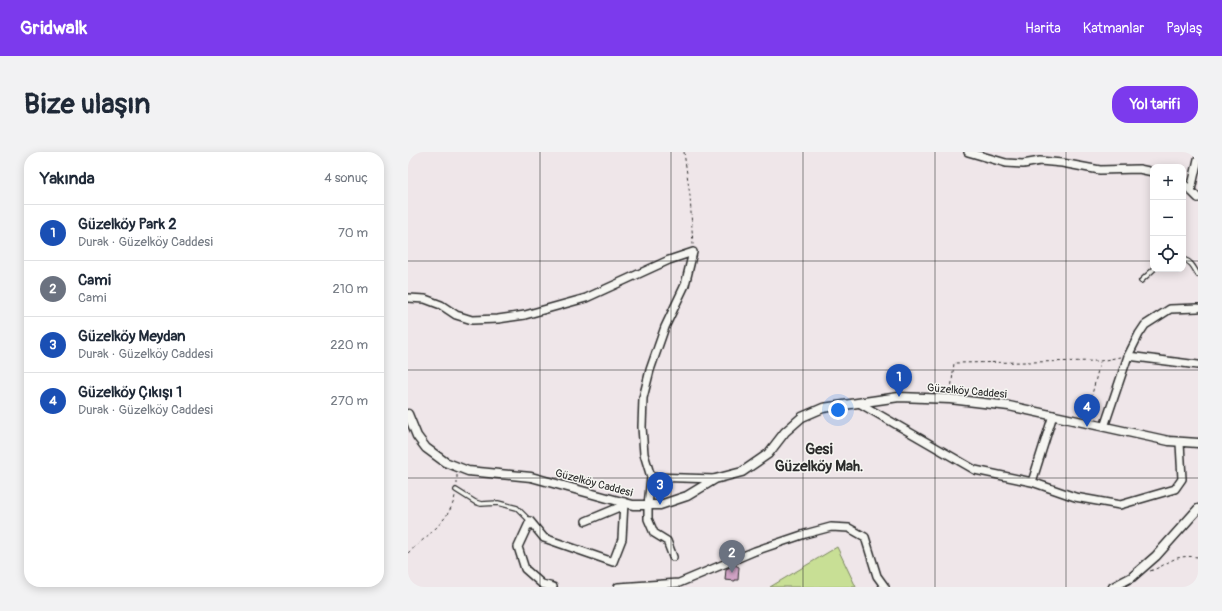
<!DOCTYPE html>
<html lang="tr">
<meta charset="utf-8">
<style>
body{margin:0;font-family:Pangolin,sans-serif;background:#f2f2f3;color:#1f2937}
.controls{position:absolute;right:12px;top:12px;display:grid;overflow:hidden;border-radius:8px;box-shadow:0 2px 10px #0003}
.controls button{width:36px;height:36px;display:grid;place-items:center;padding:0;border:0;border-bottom:1px solid #e0e1e3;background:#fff;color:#1f2937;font:20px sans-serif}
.you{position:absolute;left:430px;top:258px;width:14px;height:14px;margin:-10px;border:3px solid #fff;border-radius:50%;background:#1a73e8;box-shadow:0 0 0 6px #1a73e833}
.badge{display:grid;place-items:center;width:26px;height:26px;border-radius:50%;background:#7c3aed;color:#fff;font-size:13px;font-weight:700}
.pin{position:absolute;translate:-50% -33px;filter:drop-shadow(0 1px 2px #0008)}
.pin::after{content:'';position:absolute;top:21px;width:14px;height:12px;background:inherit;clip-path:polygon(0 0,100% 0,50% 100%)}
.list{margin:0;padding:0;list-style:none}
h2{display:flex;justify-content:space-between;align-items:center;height:52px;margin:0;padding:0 16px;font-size:17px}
h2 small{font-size:13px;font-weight:400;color:#747a83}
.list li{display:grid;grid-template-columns:26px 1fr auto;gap:12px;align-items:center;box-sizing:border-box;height:56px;padding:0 16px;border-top:1px solid #e0e1e3}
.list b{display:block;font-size:15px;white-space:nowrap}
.list p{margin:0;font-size:13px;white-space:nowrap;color:#747a83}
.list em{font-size:13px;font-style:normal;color:#747a83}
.icon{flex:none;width:22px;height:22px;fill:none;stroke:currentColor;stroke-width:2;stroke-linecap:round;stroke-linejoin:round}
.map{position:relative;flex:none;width:790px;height:435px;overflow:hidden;border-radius:16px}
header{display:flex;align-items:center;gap:24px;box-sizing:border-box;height:56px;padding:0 20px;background:#7c3aed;color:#fff}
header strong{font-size:19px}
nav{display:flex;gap:22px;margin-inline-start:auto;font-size:14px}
.intro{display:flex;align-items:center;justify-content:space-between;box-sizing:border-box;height:96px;padding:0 24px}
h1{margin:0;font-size:28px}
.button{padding:10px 18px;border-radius:16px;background:#7c3aed;color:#fff;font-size:14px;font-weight:700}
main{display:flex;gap:24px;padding:0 24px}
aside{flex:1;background:#fff;border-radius:16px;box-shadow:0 2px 10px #0003}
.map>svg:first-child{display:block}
.green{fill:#c8df95;stroke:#7a8560}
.building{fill:#d1a4c6;stroke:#2b2b2b}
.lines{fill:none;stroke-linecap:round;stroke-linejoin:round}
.service-casing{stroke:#2b2b2b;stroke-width:6}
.minor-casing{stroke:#2b2b2b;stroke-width:10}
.tertiary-casing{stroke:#2b2b2b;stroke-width:11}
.path{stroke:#2b2b2b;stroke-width:1;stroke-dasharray:3 3;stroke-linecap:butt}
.service{stroke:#f6f6f2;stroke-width:3.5}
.minor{stroke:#f6f6f2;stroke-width:7}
.tertiary{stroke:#f6f6f2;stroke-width:8}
.grid{fill:none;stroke:#2b2b2b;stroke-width:1;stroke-opacity:0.55}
.labels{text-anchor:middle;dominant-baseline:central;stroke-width:3;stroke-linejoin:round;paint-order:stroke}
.street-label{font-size:11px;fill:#2b2b2b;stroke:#f6f6f2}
.district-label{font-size:15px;font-weight:bold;fill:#2b2b2b;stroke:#f6f6f2}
</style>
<header>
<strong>Gridwalk</strong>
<nav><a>Harita</a><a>Katmanlar</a><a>Paylaş</a></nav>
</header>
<div class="intro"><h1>Bize ulaşın</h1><a class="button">Yol tarifi</a></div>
<main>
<aside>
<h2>Yakında<small>4 sonuç</small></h2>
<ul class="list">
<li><span class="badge" style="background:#1a4fb4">1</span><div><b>Güzelköy Park 2</b><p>Durak · Güzelköy Caddesi</p></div><em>70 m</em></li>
<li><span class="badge" style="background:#6b7280">2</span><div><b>Cami</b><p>Cami</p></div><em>210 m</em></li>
<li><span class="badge" style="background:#1a4fb4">3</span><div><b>Güzelköy Meydan</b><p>Durak · Güzelköy Caddesi</p></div><em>220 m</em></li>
<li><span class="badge" style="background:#1a4fb4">4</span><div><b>Güzelköy Çıkışı 1</b><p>Durak · Güzelköy Caddesi</p></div><em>270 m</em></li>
</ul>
</aside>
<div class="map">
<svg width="790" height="435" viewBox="0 0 790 435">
<rect width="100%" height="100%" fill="#efe6e9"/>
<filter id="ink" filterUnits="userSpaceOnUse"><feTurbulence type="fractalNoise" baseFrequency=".025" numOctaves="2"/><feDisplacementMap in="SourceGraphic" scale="8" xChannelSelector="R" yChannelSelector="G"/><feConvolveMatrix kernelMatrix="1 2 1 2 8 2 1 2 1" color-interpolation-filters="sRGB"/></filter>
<g filter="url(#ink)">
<path class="green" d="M429 395 448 435H362Z"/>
<path class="building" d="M327 413 331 415 330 428H327V429L317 428 318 417Z"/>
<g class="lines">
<defs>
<path id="service" d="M775 107C784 110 786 116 790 123
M733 129 746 117
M48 338 67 350 73 352 90 351 109 356 122 369"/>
<path id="minor" d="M560 0 598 11 615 12 632 9 654 11 692 18 731 17 745 20
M775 31 790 46
M783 38 790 7
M0 146 17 147 33 153 48 163 64 168 90 167 117 163 178 146 261 108 285 100
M720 204 790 213
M451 251 567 318 624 330 667 345 712 353 767 337 774 327 772 291
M696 275 720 204 731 182 737 173 762 157 790 156
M243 325 236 302 234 275 235 246 242 218 257 175 277 133 285 100
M624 330 645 263
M178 369 214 354
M265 405 259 389 246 381 240 367V353L243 325 307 327
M145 435 134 432 117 417 110 395 122 369 136 386 205 410 214 387 216 350
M210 435 271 431 347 399 397 382 423 375 441 376 457 385 469 424 477 435"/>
<path id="tertiary" d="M0 262 9 284 18 296 37 310 60 319 123 325 225 353H252L279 344 307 327 334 320 360 302 377 280 394 265 415 256 491 245 542 247 601 254 761 289 790 291
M705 435 724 425 748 404 790 357"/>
</defs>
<use href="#service" class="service-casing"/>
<use href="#minor" class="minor-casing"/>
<use href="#tertiary" class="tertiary-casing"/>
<path class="path" d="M276 0 282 44 285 93
M543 239 546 211 692 209 712 205
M679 263 692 210
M49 323V333
M0 401C17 385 42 369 47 344
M742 419C763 412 763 402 790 405"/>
<use href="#service" class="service"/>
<use href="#minor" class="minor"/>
<use href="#tertiary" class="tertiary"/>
</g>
</g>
<path class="grid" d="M132 0V435M263 0V435M395 0V435M527 0V435M658 0V435M0 109H745M775 109H790M0 218H790M0 326H790"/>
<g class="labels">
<g class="street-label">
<text transform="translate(559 239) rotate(5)">Güzelköy Caddesi</text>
<text transform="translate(186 331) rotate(15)">Güzelköy Caddesi</text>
</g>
<g class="district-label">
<text x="411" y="297">Gesi<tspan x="411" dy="17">Güzelköy Mah.</tspan></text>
</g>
</g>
</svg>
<div class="controls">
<button>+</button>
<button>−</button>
<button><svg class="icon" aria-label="locate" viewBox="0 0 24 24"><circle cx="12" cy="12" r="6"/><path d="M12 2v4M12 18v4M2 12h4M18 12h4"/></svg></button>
</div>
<div class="you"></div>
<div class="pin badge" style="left:491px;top:245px;background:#1a4fb4">1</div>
<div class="pin badge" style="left:324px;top:421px;background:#6b7280">2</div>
<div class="pin badge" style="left:252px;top:353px;background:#1a4fb4">3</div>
<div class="pin badge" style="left:679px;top:275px;background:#1a4fb4">4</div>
</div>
</main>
